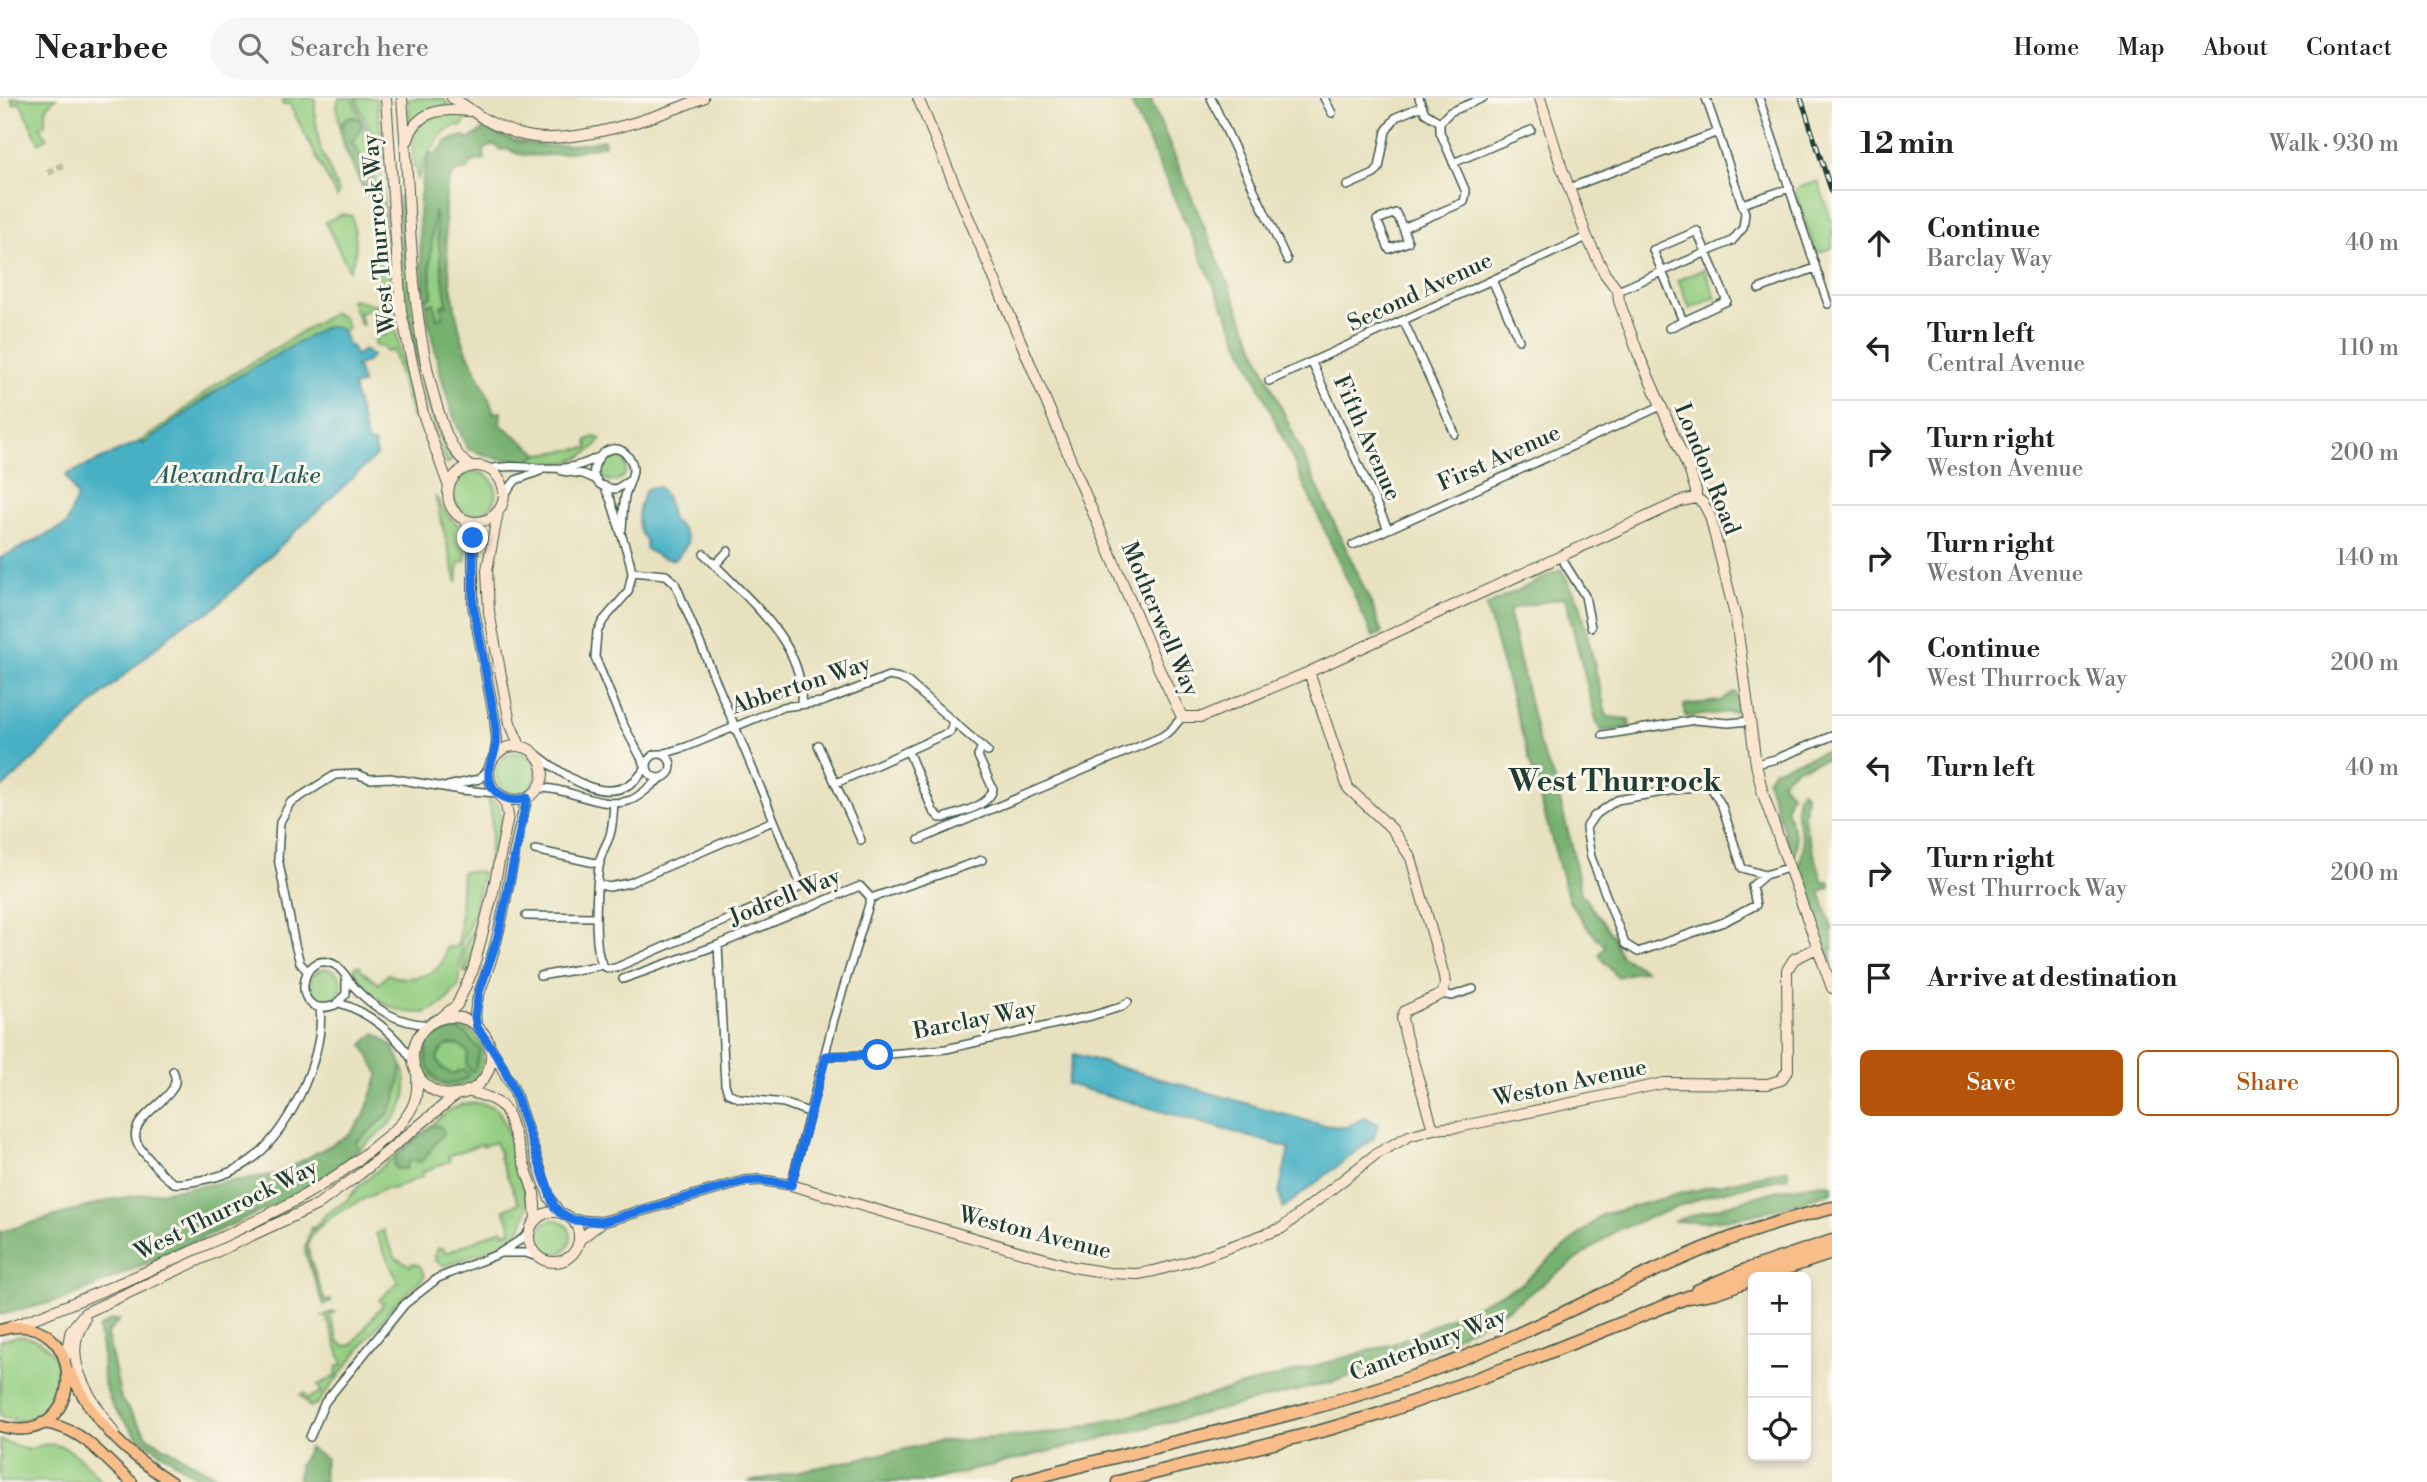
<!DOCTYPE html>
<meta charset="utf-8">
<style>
body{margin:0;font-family:"Libre Bodoni",serif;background:#f6f6f6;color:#202124}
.controls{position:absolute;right:21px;bottom:21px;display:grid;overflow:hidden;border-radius:10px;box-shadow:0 4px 10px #0003}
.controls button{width:63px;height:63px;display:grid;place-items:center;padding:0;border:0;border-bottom:2px solid #e0e0e0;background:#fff;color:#202124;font:35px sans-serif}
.stop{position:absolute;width:21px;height:21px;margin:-16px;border:5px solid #1a73e8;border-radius:50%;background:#fff}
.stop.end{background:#1a73e8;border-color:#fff;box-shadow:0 2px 7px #0008}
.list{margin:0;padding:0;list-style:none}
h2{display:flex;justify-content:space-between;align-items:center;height:91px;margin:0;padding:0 28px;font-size:30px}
h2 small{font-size:23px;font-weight:400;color:#757577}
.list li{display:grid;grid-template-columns:46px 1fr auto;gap:21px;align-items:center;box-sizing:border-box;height:105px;padding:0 28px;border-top:2px solid #e0e0e0}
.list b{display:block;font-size:26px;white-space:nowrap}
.list p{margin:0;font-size:23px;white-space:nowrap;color:#757577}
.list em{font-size:23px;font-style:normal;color:#757577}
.actions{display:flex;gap:14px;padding:21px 28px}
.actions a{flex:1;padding:16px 0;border:2px solid #b45309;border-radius:10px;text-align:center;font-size:24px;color:#b45309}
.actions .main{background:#b45309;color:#fff}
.icon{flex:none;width:38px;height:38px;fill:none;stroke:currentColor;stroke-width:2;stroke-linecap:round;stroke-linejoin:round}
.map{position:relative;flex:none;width:1832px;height:1384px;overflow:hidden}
header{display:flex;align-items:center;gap:42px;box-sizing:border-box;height:98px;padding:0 35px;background:#fff;border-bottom:2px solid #e0e0e0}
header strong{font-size:33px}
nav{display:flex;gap:38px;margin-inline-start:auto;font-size:24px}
.search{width:490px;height:63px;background:#f6f6f6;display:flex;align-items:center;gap:18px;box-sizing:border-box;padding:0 24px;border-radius:38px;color:#757577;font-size:26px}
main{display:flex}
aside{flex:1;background:#fff}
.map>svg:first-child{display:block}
.green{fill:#94ce81;stroke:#5a865a;stroke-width:2}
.forest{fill:#77b16f;stroke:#4b7752;stroke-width:2}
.water{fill:#46b0c5;stroke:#32767c;stroke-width:2}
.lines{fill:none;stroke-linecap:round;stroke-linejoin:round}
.street-tunnel{stroke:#c0c0a3;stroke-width:7;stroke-dasharray:7 3.5;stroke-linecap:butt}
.street-casing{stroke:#3d5649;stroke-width:10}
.secondary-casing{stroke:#3d5649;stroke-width:12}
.primary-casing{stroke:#3d5649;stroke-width:13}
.highway-casing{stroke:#3d5649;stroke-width:15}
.street{stroke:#fff;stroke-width:7}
.secondary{stroke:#fce5cf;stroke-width:10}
.primary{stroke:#f8bd88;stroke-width:10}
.highway{stroke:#f8bd88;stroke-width:12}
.rail-casing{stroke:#1f3d34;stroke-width:5}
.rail{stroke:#fbf7ec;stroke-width:2.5;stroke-dasharray:8;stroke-linecap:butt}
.route{stroke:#1a73e8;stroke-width:9}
.labels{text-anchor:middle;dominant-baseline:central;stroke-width:6;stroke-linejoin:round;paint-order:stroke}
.street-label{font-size:23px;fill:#1f3d34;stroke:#fbf7ec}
.water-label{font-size:24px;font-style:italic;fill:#2b6060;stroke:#fbf7ec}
.district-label{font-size:30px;font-weight:bold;fill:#1f3d34;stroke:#fbf7ec}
</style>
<header>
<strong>Nearbee</strong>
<div class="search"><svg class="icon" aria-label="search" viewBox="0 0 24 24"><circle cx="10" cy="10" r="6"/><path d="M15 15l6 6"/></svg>Search here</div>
<nav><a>Home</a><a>Map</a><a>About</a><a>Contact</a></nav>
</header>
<main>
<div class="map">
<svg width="1832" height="1384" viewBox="0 0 1832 1384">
<rect width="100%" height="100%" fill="#fbf7ec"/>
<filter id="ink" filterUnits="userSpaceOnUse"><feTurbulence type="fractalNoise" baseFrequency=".0143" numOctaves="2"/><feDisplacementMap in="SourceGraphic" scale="14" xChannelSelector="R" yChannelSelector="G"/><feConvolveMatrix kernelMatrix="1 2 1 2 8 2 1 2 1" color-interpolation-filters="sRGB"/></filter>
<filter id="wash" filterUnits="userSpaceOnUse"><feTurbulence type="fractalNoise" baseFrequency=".00686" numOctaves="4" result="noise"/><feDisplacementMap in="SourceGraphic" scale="28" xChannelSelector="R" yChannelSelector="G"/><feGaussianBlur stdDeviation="1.57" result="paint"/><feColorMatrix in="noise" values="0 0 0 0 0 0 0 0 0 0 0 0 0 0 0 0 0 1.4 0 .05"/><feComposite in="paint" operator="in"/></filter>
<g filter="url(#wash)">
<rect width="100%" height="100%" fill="#e8e1bf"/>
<path class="green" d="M11 0H56C46 7 45 14 45 26L40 29 47 40 39 45 20 4 14 7Z
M285 0H315V19L320 50 339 94 337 99 289 5 283 7 282 4Z
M339 0H352L381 65 383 96 352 44 343 24 340 31 337 9Z
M355 0H376L386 70 384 62Z
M408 0H442L449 7 416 20 410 25Z
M448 15 472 20 467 21 461 29 457 27 445 33 436 42 437 43 426 60 417 82 416 71 413 67 412 39 425 22Z
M1818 83 1832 124V150L1816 155 1795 94 1797 90Z
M380 99H384L391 203 381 204 382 198 378 194 380 193 376 181 378 154 373 155V146C384 134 386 115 380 99Z
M398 99H402C405 165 410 221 425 285 431 310 437 339 454 360L447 366 427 308 408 224 403 196Z
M434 108 447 209 442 207 443 219 437 220 434 205 426 206 425 201 432 199 430 170Z
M342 116 352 118C356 137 359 155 349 172L325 124Z
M1704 171 1716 199 1690 211 1678 182Z
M352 201 370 206H391L400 255 416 318 412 319 393 253 386 254 384 249 374 247 376 243 374 240 387 236 378 209 359 215 363 227H361L351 203Z
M333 215 343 219 348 230 343 233 336 229C291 248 248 270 208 298 185 313 167 333 143 346L141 343 174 320 212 289Z
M595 339 601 341C583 367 557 367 528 364L539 356 588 350 587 342Z
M600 370a13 13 0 1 1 26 0a13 13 0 1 1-26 0Z
M454 395a21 21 0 1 1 42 0a21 21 0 1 1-42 0Z
M435 398 448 418 461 429 466 437 468 444 465 464H459L457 485Z
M496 675a20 20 0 1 1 40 0a20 20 0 1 1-40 0Z
M486 698 499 708C509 736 477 843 467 875L464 874C464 865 462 855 465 847 468 840 473 834 475 827 482 801 501 718 486 698Z
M462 773 482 774 472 821 461 846 459 887 444 905 425 915 404 914 389 908 376 899 366 890 354 872 356 868H360L361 872 379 886 388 876C402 883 430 881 441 866 444 862 445 855 446 850L455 849 459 844Z
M310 887a16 16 0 1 1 32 0a16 16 0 1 1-32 0Z
M421 958a31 31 0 1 1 62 0a31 31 0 1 1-62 0Z
M402 966C417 1010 390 1026 360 1051L355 1045 387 1018 400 985Z
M474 1005C483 1005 492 1006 498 1013 507 1023 528 1097 527 1111 526 1119 520 1134 514 1140 508 1145 455 1164 444 1168L435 1162V1155L438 1150H443L446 1155 502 1131 504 1135 512 1132 504 1111 519 1105 499 1059 501 1058 495 1044 483 1048 481 1046 448 1058 450 1063 422 1074 423 1078 393 1091H384C366 1101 305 1125 308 1150 310 1167 320 1186 325 1203L331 1202 330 1205 324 1207 306 1158 305 1150 311 1129 313 1131 326 1116 346 1103 359 1088 448 1013 463 1006Z
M537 1139a17 17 0 1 1 34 0a17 17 0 1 1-34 0Z
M384 1132V1136L395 1159 410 1168 412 1165 420 1168 425 1178 393 1208 318 1305 310 1309 300 1297 304 1295 307 1301 321 1294 318 1287 336 1278 337 1268 343 1266 326 1218 321 1219 331 1214H335L330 1218 339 1244 345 1248 352 1247 383 1206 379 1202 398 1184 376 1136Z
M20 1238C85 1245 62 1342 0 1318V1242Z
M0 1342 28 1352C63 1335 80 1360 102 1384H0Z"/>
<path class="forest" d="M1129 0H1150L1269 283 1371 505 1382 535 1373 539Z
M353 19 358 20C365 30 358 37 352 44L383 96 366 97 345 51 340 31 346 20Z
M485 31C527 51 560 51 604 42L605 47C584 51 524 66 509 51L501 52 497 48 491 47 484 52 485 61 471 64 469 70C465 72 457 73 454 76 433 95 454 220 464 246 473 270 487 291 494 315L501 314 500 326 539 356 528 364 495 360 468 351C446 310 438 263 427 218L426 206 434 205 437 220 443 219 441 207 447 208 434 112 430 170 432 199 425 201C421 154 412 100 430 56L436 55 444 48V44L464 38 468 42Z
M1561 471 1580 505 1606 616 1609 619 1629 621 1630 630 1602 633 1597 626 1565 499 1511 511 1509 516 1539 646 1555 684 1572 749 1581 795 1614 840 1620 857 1645 872 1617 879 1599 857 1605 848 1588 830 1569 803 1486 508Z
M1734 594 1738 597 1740 613 1686 619 1684 607 1720 603Z
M1832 651V659L1795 671 1781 684 1791 695C1789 701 1786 707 1787 713 1791 730 1802 742 1793 760L1767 682 1773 672Z
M1801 692 1806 696 1804 719 1806 731 1823 784 1829 783 1830 789 1820 793 1832 830V867L1797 772C1799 764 1803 758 1803 749 1802 729 1790 711 1801 692Z
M455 931 466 935 480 952 475 972 472 974 466 967 468 955C457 941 442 945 437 961L443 971 452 976 464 971 470 977C443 1002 413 967 432 938Z
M375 935 391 947 402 966C397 1012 391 1016 355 1045L360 1051 322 1081 286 1102 69 1200 0 1217V1134L114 1101 278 1076 349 1037 364 1018 379 976 363 947Z
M431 1028H439L443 1032V1036L421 1064 410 1062 406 1071H396L394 1066 396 1058Z
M1788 1071V1079L1712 1096 1617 1132 1509 1210 1445 1244 1333 1284 924 1384H748L939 1344 1056 1335 1174 1307 1393 1246 1520 1187 1602 1117 1679 1096Z
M1821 1085 1832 1087V1094C1782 1110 1726 1128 1673 1123L1775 1093Z
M112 1222H119L107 1236 121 1301 149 1340 227 1384H204L137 1338 113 1309 103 1283 102 1251 98 1230Z
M309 1350 326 1361 323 1372 325 1384H298L299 1368Z"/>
<path class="water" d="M325 229H336L343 233 348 248H352L355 258 364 252 372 258 367 264 355 268 356 271 358 270 362 286 353 289 368 346 374 345 377 357 210 514 183 526 104 595 9 684 0 691V460L66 427 77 399 66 377 141 343 143 346 232 282Z
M651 389H659L667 400 672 422C683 431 684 431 688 445L676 461C664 462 656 458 646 451V443C633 430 638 406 646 392Z
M1074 956 1322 1027 1347 1029 1365 1019 1378 1026 1374 1040 1283 1110 1279 1095 1289 1050 1067 986Z"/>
</g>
<g filter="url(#ink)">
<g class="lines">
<path class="street-tunnel" d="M48 75 63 67"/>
<defs>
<path id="street" d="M1211 0 1287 162
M1324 0 1332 15
M1419 0 1425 15 1440 24
M1759 0 1828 206
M1440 24 1450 14 1483 0
M1453 65 1531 32
M1347 88 1374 76 1379 70 1386 33 1396 19 1422 8
M1569 90 1718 34
M1742 106 1790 90
M1403 130 1396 115 1377 122 1389 151 1408 144 1403 130 1464 104 1466 94 1440 34V24
M1492 182 1519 242
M1759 191 1815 170
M1618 193 1732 143 1743 130 1745 115 1706 0
M1404 224 1455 336
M1669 230 1727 203 1697 133 1653 152 1683 223
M1312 265 1388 431
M1269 283 1587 139
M488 371C525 362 559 381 596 360
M562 373 583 376 597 382
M504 397 516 382 540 373
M622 431C623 420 623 409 625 398 627 389 633 380 633 371 633 367 632 364 630 361 608 327 569 389 616 391L629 383
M1353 447 1661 308
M728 453 715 467C751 504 806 548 801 605
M704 456 715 467
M1560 458 1585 498 1591 529
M632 474 666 477 675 485 801 787
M1603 637 1695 622 1728 625 1750 623
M818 647 861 742
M908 653 933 713 940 720H944C960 714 989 709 993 691L978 658 982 648
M535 655C567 680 616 717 646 669L622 624 595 559 597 534 603 523 628 494 632 476 630 464 611 403 604 388
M647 668a12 12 0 1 1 24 0a12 12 0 1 1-24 0Z
M662 656 686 649 783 609 822 604 889 578 899 580 908 584 988 654
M1756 666 1776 661 1832 638
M836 685 945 636 950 634 953 623
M448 688 479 681 489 671
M539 690C570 689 600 713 631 702 643 697 651 686 662 680
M614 705C613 716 613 727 610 737 607 746 602 753 600 762 597 780 591 858 605 869 608 871 611 870 615 870L794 793 801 787 809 789 835 778
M919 742 1161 639 1171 632 1182 619
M535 752 600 766
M1765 777 1742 770 1722 708 1709 686 1617 702 1594 718 1586 730 1591 759 1625 846 1638 854 1724 824 1756 807 1752 788 1765 777 1788 770
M598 786 609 789 629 785 773 723
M526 818 596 819
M718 847 725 986 728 995 739 1000 784 1005 811 1015
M308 874 300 865 295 847 278 760 280 724 290 705 335 677 357 676 370 681 390 680 461 692 497 695
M540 878 603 867
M346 881V896L335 907C288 924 299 845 337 868 344 873 348 883 354 889 375 912 398 925 429 927
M623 881 718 847 860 788 871 800 982 762
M1442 896 1452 898 1473 891
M339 905C370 914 396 937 413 963
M826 958 878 957 946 951 1091 918 1121 909 1128 904
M173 973C188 1000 125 1015 137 1045 140 1051 146 1057 150 1062 157 1071 164 1079 174 1085 183 1086 192 1084 201 1082 220 1079 239 1072 255 1059 291 1028 325 958 320 909
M791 1087 834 921 871 800
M502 1155H526L540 1160
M310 1339 325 1304 405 1206 438 1180 498 1156 522 1141 530 1132"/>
<path id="secondary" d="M386 0 401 213 423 316 449 389
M402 0C411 100 407 201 434 298 442 325 448 351 470 369
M452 0C463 5 473 14 484 21 495 27 507 32 519 36 567 51 657 19 703 0
M918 0 1159 571 1182 619H1202L1309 574 1681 403 1696 400
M1540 0 1561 68 1587 139 1605 176 1618 193 1619 203 1638 255 1690 374 1696 393V400
M408 42C416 12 443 10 469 13
M448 396a28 28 0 1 1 56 0a28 28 0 1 1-56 0Z
M1696 400 1703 405 1710 418 1736 521 1756 666 1763 696 1832 890
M498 414 487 472 489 514 510 625 520 648
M466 423 473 440V507L495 623 497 642 495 658
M1309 574 1348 690 1392 731 1411 760 1444 878 1445 886 1442 896 1405 913 1402 920 1405 936 1433 1031
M489 675a27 27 0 1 1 54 0a27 27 0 1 1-54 0Z
M413 958a39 39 0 1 1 78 0a39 39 0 1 1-78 0Z
M441 920 457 907 473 872 493 794 508 718 506 707 500 697
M477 929C471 908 482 890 488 871 507 815 511 756 527 700
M490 948 514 992 549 1099 559 1114
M467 993C484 998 497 1000 507 1014L534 1095 536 1122
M529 1139a25 25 0 1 1 50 0a25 25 0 1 1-50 0Z
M573 1122 602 1124 745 1083 761 1082 791 1087 1073 1169 1109 1175 1138 1176 1154 1173 1191 1163 1282 1130 1376 1056 1409 1038 1433 1031 1459 1029 1664 985 1767 986 1781 982 1788 972 1787 872 1794 861 1817 850
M579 1142 602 1124
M85 1222C58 1261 93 1302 114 1335
M10 1229C75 1206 138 1178 201 1149 263 1120 323 1093 375 1048 385 1039 399 1031 406 1019 417 1005 418 992 417 974
M65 1261 71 1232 85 1215 317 1107 360 1076 456 997"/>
<path id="primary" d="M0 1232C90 1206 89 1355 0 1328
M71 1275C93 1325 126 1355 171 1384
M42 1325C86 1330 100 1359 132 1384"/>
<path id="highway" d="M1759 1179 1832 1155
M1697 1193 1746 1172 1832 1143
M1019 1384C1155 1345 1295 1322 1429 1273 1525 1238 1615 1187 1711 1148 1750 1132 1791 1120 1832 1110
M1118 1384 1325 1332 1380 1316 1534 1260 1688 1199 1716 1194 1753 1181"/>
</defs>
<use href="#street" class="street-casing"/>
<use href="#secondary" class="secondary-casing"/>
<use href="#primary" class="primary-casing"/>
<use href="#highway" class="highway-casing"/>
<use href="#street" class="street"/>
<use href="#secondary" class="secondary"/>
<use href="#primary" class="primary"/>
<use href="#highway" class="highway"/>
<defs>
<path id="rail" d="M1801 0 1832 95"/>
</defs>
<use href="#rail" class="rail-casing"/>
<use href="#rail" class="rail"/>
</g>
</g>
<g class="lines" filter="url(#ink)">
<path class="route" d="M473 440V507L495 623C496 631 497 638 496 646 495 656 490 663 489 673 487 695 509 706 527 700L498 839 479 894 475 919 477 929 500 962 514 992 554 1108 559 1114 573 1122 602 1124 745 1083 761 1082 791 1087 826 958 878 957"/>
</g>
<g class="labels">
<g class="street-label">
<text transform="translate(379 136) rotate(-95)">West Thurrock Way</text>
<text transform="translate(1420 194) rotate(-25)">Second Avenue</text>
<text transform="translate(1367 340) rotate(66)">Fifth Avenue</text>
<text transform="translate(1499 360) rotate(-24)">First Avenue</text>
<text transform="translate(1707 371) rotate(68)">London Road</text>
<text transform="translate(1160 521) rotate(67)">Motherwell Way</text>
<text transform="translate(801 587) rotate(-18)">Abberton Way</text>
<text transform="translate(785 799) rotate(-22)">Jodrell Way</text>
<text transform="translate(975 922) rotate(-11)">Barclay Way</text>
<text transform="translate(1570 985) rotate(-12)">Weston Avenue</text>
<text transform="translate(226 1112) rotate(-26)">West Thurrock Way</text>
<text transform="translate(1035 1135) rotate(14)">Weston Avenue</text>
<text transform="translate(1428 1247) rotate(-21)">Canterbury Way</text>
</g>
<g class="water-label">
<text x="238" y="378">Alexandra Lake</text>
</g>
<g class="district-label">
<text x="1615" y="684">West Thurrock</text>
</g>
</g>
</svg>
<div class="controls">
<button>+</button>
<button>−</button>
<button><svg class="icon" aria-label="locate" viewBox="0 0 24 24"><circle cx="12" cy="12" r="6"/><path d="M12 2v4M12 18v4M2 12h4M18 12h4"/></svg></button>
</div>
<div class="stop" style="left:878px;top:957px"></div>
<div class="stop end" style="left:473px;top:440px"></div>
</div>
<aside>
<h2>12 min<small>Walk · 930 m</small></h2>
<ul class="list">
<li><svg class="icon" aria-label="ahead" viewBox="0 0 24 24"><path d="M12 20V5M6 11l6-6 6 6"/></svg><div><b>Continue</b><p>Barclay Way</p></div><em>40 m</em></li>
<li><svg class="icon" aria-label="left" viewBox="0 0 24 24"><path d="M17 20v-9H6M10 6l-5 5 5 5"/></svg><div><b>Turn left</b><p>Central Avenue</p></div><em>110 m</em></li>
<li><svg class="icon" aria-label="right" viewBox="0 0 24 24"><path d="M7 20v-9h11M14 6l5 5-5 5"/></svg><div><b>Turn right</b><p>Weston Avenue</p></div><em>200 m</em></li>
<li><svg class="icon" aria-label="right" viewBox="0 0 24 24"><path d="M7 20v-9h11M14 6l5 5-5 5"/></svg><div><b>Turn right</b><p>Weston Avenue</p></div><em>140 m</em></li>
<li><svg class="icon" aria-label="ahead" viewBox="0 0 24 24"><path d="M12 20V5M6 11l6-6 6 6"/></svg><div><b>Continue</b><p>West Thurrock Way</p></div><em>200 m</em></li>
<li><svg class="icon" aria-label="left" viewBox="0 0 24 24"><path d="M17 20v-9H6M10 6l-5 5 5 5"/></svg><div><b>Turn left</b></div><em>40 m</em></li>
<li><svg class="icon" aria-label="right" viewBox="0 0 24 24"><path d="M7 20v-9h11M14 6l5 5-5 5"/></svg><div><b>Turn right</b><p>West Thurrock Way</p></div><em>200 m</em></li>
<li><svg class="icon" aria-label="arrive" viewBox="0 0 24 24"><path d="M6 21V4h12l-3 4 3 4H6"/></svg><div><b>Arrive at destination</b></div></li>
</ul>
<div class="actions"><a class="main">Save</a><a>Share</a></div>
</aside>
</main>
